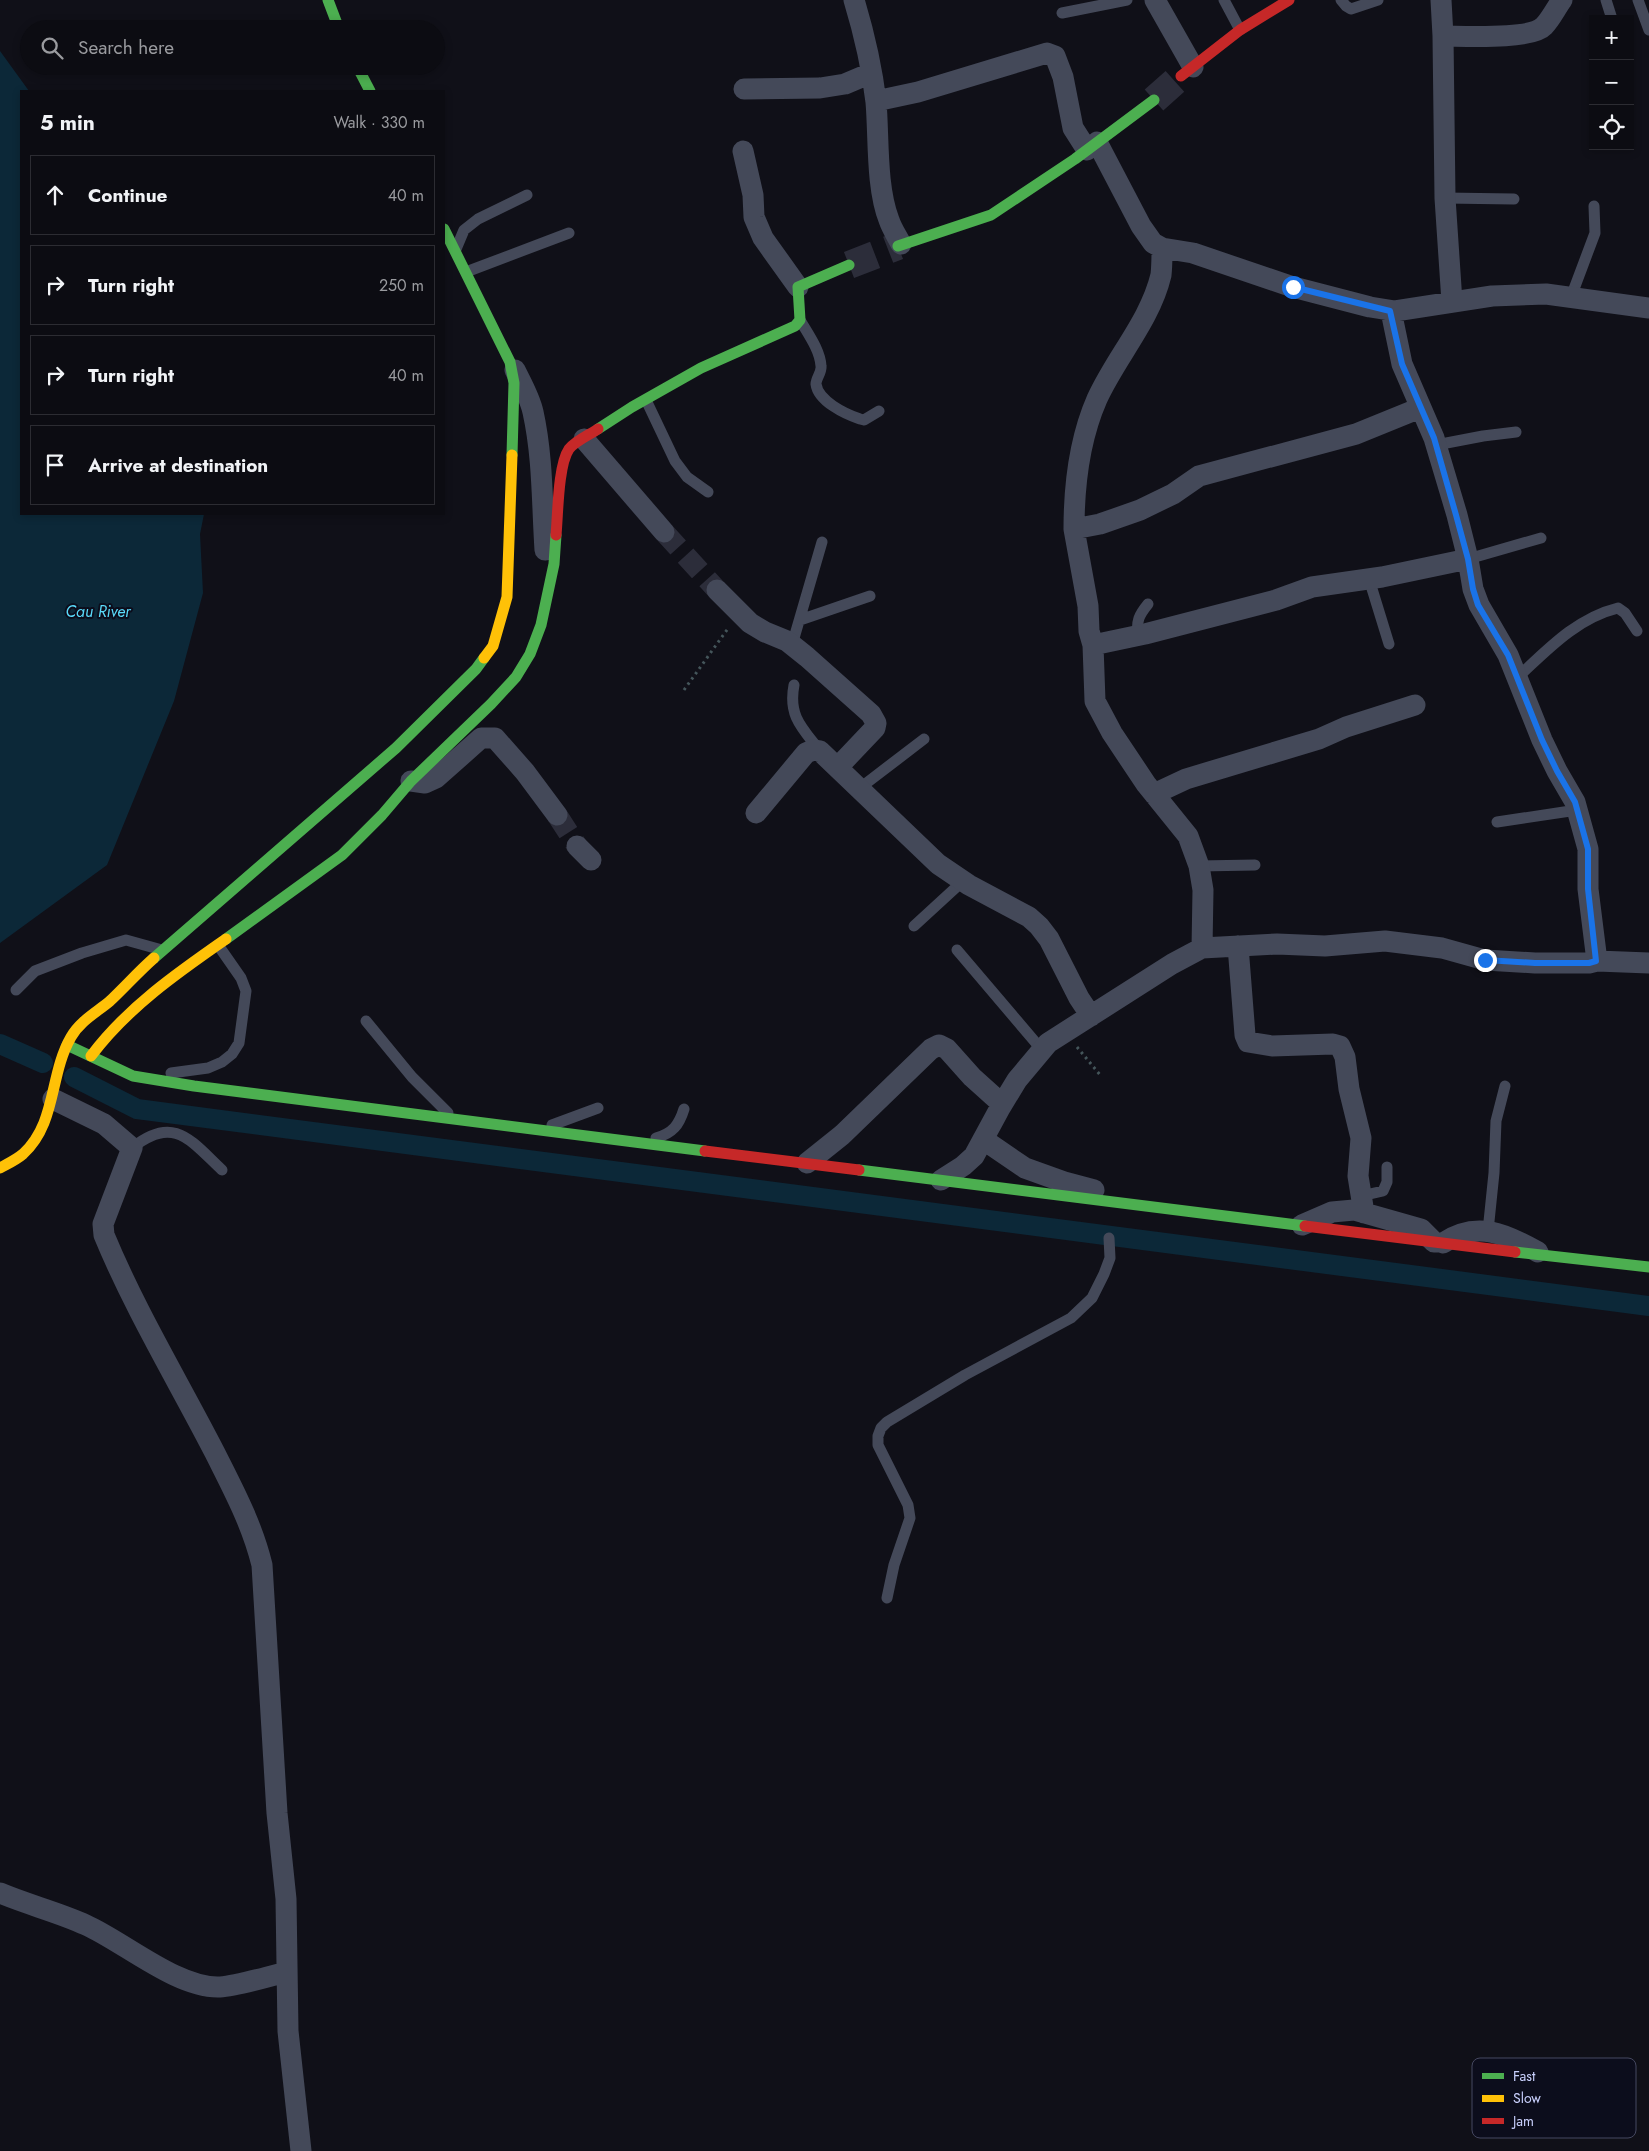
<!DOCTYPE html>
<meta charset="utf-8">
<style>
body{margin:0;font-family:Jost,sans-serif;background:#15151b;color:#f1f3f6}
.controls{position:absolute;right:15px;top:15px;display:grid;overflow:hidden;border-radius:0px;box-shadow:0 2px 8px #0003}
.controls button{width:45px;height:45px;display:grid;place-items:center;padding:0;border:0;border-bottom:1px solid #2c2c32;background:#0c0c12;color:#f1f3f6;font:25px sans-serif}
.stop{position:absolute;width:15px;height:15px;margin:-11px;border:4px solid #1a73e8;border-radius:50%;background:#fff}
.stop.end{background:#1a73e8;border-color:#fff;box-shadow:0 1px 5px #0008}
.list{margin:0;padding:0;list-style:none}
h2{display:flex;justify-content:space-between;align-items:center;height:65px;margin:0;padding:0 20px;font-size:21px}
h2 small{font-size:16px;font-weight:400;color:#9a9b9f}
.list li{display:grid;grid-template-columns:32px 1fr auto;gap:15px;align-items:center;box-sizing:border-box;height:80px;margin:0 10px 10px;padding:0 10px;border:1px solid #2c2c32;border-radius:0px}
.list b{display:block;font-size:19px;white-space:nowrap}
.list em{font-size:16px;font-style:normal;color:#9a9b9f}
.icon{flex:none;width:28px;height:28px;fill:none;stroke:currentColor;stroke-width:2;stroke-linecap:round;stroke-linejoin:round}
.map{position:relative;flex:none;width:1649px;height:2151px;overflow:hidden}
.search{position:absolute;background:#0c0c12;box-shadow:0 2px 8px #0003;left:20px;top:20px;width:425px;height:55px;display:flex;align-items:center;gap:12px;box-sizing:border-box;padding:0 18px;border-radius:28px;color:#9a9b9f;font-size:19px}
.panel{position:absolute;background:#0c0c12;box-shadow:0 2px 8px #0003;left:20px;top:90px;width:425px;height:425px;border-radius:0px}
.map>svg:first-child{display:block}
.water{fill:#0c2838}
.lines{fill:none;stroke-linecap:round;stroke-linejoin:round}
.canal{stroke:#0c2838;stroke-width:20}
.street-tunnel{stroke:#2c2d3a;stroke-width:21;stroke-dasharray:21 11;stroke-linecap:butt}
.secondary-tunnel{stroke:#2c2d3a;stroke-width:28;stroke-dasharray:28 14;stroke-linecap:butt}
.path{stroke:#44555a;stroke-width:3;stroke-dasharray:2.5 4;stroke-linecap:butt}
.lane{stroke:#444959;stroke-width:11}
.street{stroke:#444959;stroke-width:21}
.fast{stroke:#4caf50;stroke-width:11}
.slow{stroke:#ffc107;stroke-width:11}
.jam{stroke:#c62828;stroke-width:11}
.route{stroke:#1a73e8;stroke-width:6}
.labels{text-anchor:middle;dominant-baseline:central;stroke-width:4;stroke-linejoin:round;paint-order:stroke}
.water-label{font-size:16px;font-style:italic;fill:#5adafa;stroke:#0c0d1c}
.key{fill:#0c0d1c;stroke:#454860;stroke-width:1}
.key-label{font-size:14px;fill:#c9d0fd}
</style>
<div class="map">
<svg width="1649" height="2151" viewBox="0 0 1649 2151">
<rect width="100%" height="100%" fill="#101018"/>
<path class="water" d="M0 51 29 91H21V514H204L200 534 203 593 174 701 107 865 0 943Z"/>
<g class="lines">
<path class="canal" d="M0 1044 43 1063
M74 1077 137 1109 1649 1306"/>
<path class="street-tunnel" d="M664 532 717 590
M557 815 577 846"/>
<path class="secondary-tunnel" d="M1154 100 1181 76
M849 265 898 246"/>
<path class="path" d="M684 690 729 627
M1077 1047 1101 1076"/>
<path class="lane" d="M1224 0 1240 30
M1341 0 1346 6 1351 9 1378 0
M1606 0 1612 19
M1638 0 1649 30
M1062 13 1127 0
M1445 198 1514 199
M456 249 464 230 478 219 527 195
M466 272 569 233
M1571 297 1595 233 1594 206
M800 320C808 334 820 350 821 366 822 372 816 378 816 384 818 401 845 414 860 419L864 420 879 411
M646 400 675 461 687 477 708 492
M1436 445 1483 436 1516 432
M1468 559 1541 538
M1369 579 1389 644
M800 620 870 596
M1138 636C1136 621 1139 615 1148 604
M792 645 822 542
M1518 677C1548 649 1577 618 1618 608L1625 613 1637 631
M794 685C788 716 802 728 820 751
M860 788 924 739
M1497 822 1577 810
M1199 866 1255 865
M914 926 963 881
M957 950 1042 1050
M16 990 35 971 82 953 126 940 162 950
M366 1021 412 1077 448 1113
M171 1073 208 1068 222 1062 232 1054 239 1043 246 991 241 978 218 945
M552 1125 598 1108
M656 1138C673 1133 679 1125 684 1109
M132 1148C174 1114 191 1141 222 1170
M1361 1196 1383 1191 1387 1182V1167
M1488 1231 1494 1173 1496 1121 1505 1086
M887 1598 894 1565 910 1518 908 1505 878 1445V1436L881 1428 887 1422 965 1375 1071 1318 1092 1298 1104 1274 1110 1258 1109 1238"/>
<path class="street" d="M854 0C864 33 872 68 876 102 879 137 876 187 889 220 892 229 897 236 901 244
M1155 0 1193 67
M1441 0 1443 36C1463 36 1531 40 1544 26 1551 19 1556 8 1562 0
M1443 36 1445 198 1452 302
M744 89 820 88 845 84 871 73
M876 101 918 92 1047 53 1055 56 1063 77 1073 128 1087 150
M1097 142 1141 226 1153 243 1162 248 1193 253 1293 287 1370 307 1395 311 1492 296 1546 294 1649 308
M743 151 753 195 754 217 763 238 798 287
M1391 311 1402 364 1434 438 1457 515 1468 559 1473 589 1479 605 1508 655 1542 740 1557 771 1575 802 1588 849V889L1597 961 1649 963
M515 370C522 384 530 398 533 412 543 457 542 505 545 550
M584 439 664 532
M1074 529C1074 486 1079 440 1097 399 1116 357 1150 321 1161 275 1162 266 1162 257 1162 248
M717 590 750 623 765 632 787 641 807 657 871 714 876 723 875 728 838 767
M1093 645 1145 634 1276 600 1312 587 1382 577 1468 559
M411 781 425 783 436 778 481 738H495L525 772 557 815
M1154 794 1186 779 1319 739 1346 727 1415 705
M756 813 806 753 813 750 820 751 938 864 969 885 1029 917 1039 926 1049 939 1079 998 1091 1016
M577 846 591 860
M1238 946 1245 1035 1248 1042 1272 1046 1333 1044 1340 1046 1345 1057 1349 1089 1361 1138 1358 1176 1364 1213
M1202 948 1277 944 1325 946 1385 941 1442 948 1485 960 1535 963H1589L1597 961
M53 1099 104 1124 132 1148 103 1224 104 1235C135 1310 178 1381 215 1453 233 1489 252 1524 262 1565L277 1813 286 1899 288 2031 301 2151
M984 1140 1025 1168 1064 1182 1094 1190
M807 1163 842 1135 931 1049 939 1045 947 1049 972 1077 1002 1104
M941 1180 963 1166 974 1156 1000 1108 1017 1080 1048 1043 1172 964 1202 948 1203 890 1199 866 1188 836 1146 784 1112 733 1095 701 1093 645 1089 631 1088 606 1074 529 1100 524 1140 510 1173 494 1199 476 1356 434 1420 408
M1302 1225 1332 1212 1354 1210 1421 1229 1434 1242
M1443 1243C1477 1220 1506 1234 1538 1252
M0 1893C28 1905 58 1912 86 1925 124 1942 178 1989 220 1987 238 1986 269 1976 287 1972"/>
<path class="fast" d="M328 0 339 29
M357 66 370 91
M444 229 510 362 514 383 512 455
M898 246 991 215 1075 159 1154 100
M598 429 632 407 701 368 795 326 800 320 798 287 849 265
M226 939 342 855 382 815 411 781 491 704 516 677 530 654 541 625 554 564 556 535
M154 958 396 748 476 669 484 658
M67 1045 133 1076 194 1086 705 1151
M859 1170 1305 1226
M1515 1252 1649 1267"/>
<path class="slow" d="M484 658 493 646 507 597 512 455
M91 1056C127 1008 177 973 226 939
M0 1168C7 1164 16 1160 23 1154 57 1123 49 1075 71 1037 80 1021 97 1012 110 1001 125 987 138 972 154 958"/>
<path class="jam" d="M1181 76 1240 30 1289 0
M556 535C558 514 558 465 569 449 575 441 589 435 598 429
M705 1151 859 1170
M1305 1226 1515 1252"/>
</g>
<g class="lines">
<path class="route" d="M1293 287 1390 311 1402 364 1434 438 1456 515 1468 559 1473 589 1478 605 1508 655 1542 740 1557 771 1575 802 1588 849V889L1596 961 1589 963H1535L1485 960"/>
</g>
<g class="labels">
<g class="water-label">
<text x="98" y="611">Cau River</text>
</g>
</g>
<rect x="1472" y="2058" width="164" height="80" rx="8" class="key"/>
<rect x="1482" y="2073" width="22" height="6" fill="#4caf50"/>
<rect x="1482" y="2095" width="22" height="7" fill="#ffc107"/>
<rect x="1482" y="2118" width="22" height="6" fill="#c62828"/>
<g class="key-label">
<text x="1513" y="2081">Fast</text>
<text x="1513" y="2103">Slow</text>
<text x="1513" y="2126">Jam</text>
</g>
</svg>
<div class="controls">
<button>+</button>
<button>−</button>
<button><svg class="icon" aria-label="locate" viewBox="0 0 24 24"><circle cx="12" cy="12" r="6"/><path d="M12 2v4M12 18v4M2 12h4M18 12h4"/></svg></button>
</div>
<div class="stop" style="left:1293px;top:287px"></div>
<div class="stop end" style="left:1485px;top:960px"></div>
<div class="search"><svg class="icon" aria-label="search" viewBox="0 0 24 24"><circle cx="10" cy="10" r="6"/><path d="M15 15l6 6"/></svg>Search here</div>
<section class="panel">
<h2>5 min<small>Walk · 330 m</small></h2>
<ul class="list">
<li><svg class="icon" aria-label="ahead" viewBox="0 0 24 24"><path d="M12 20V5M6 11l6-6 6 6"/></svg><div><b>Continue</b></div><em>40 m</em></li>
<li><svg class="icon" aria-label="right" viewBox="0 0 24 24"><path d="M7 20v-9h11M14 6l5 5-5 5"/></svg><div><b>Turn right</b></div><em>250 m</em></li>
<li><svg class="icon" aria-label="right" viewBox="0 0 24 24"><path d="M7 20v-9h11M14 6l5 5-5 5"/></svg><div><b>Turn right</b></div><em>40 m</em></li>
<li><svg class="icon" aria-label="arrive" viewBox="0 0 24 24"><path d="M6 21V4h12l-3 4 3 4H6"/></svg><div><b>Arrive at destination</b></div></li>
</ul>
</section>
</div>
